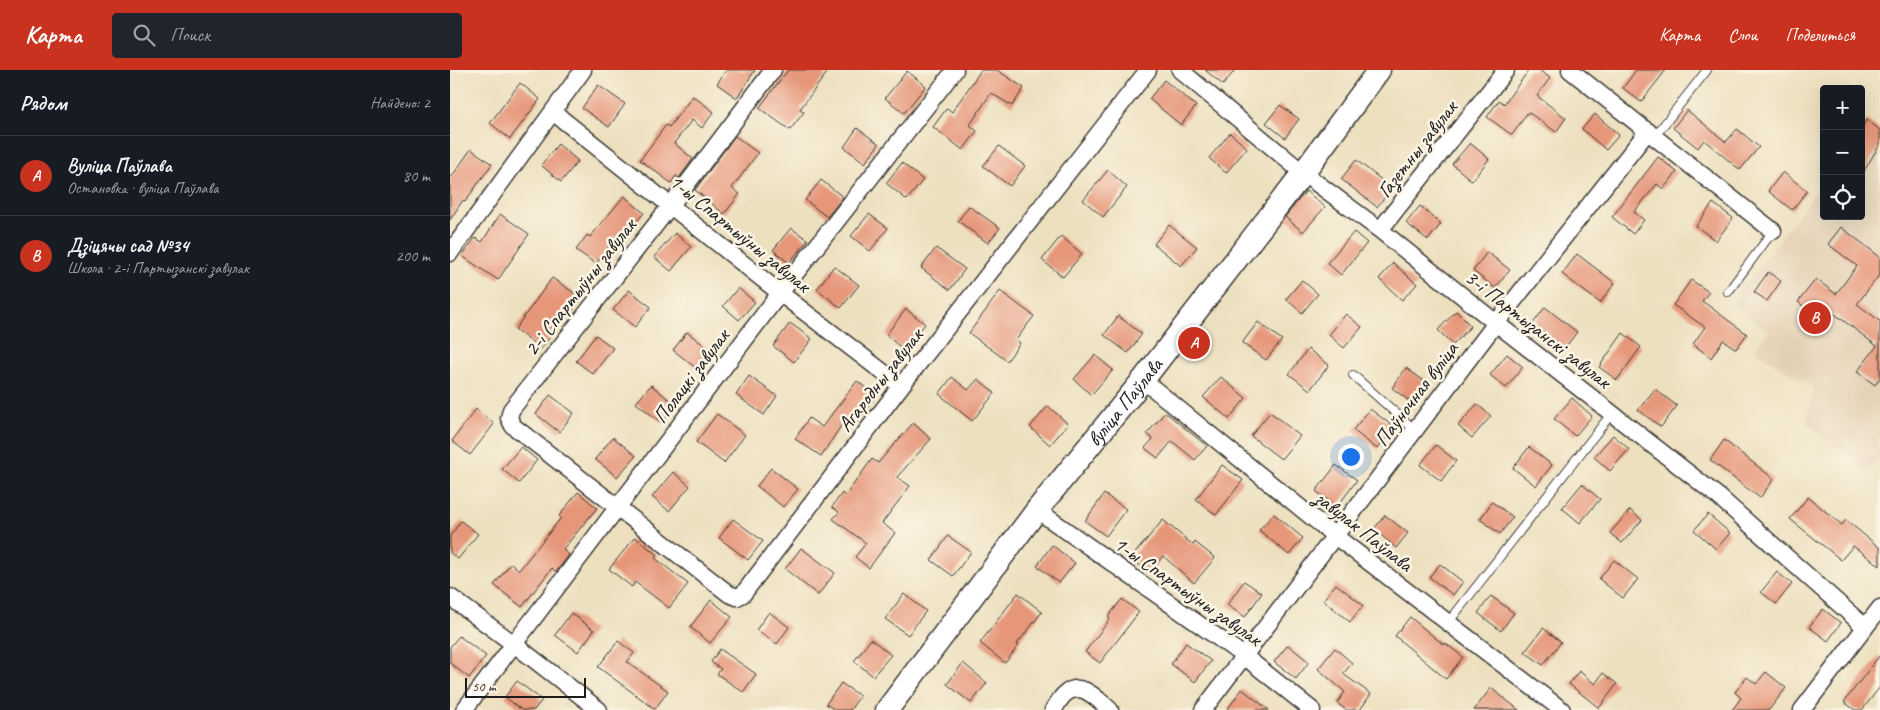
<!DOCTYPE html>
<html lang="ru">
<meta charset="utf-8">
<style>
body{margin:0;font-family:Caveat,sans-serif;background:#20242c;color:#f1f3f6}
.controls{position:absolute;right:15px;top:15px;display:grid;overflow:hidden;border-radius:5px;box-shadow:0 5px 20px #0002}
.controls button{width:45px;height:45px;display:grid;place-items:center;padding:0;border:0;border-bottom:1px solid #363941;background:#171b24;color:#f1f3f6;font:25px sans-serif}
.scale{position:absolute;left:15px;bottom:12px;width:121px;box-sizing:border-box;padding-left:5px;border:2px solid #1c1c1c;border-top:0;font-size:14px;line-height:18px;white-space:nowrap;color:#1c1c1c;-webkit-text-stroke:4px #fcf5e5;paint-order:stroke}
.you{position:absolute;left:900px;top:386px;width:18px;height:18px;margin:-12px;border:4px solid #fff;border-radius:50%;background:#1a73e8;box-shadow:0 0 0 8px #1a73e833}
.badge{display:grid;place-items:center;width:32px;height:32px;border-radius:50%;background:#c8321e;color:#fff;font-size:16px;font-weight:700}
.pin{position:absolute;translate:-50% -50%;border:2px solid #fff;box-shadow:0 1px 5px #0006}
.list{margin:0;padding:0;list-style:none}
h2{display:flex;justify-content:space-between;align-items:center;height:65px;margin:0;padding:0 20px;font-size:21px}
h2 small{font-size:16px;font-weight:400;color:#9ea1a6}
.list li{display:grid;grid-template-columns:32px 1fr auto;gap:15px;align-items:center;box-sizing:border-box;height:80px;padding:0 20px;border-top:1px solid #363941}
.list b{display:block;font-size:19px;white-space:nowrap}
.list p{margin:0;font-size:16px;white-space:nowrap;color:#9ea1a6}
.list em{font-size:16px;font-style:normal;color:#9ea1a6}
.icon{flex:none;width:28px;height:28px;fill:none;stroke:currentColor;stroke-width:2;stroke-linecap:round;stroke-linejoin:round}
.map{position:relative;flex:none;width:1430px;height:640px;overflow:hidden}
header{display:flex;align-items:center;gap:30px;box-sizing:border-box;height:70px;padding:0 25px;background:#c8321e;color:#fff}
header strong{font-size:24px}
nav{display:flex;gap:28px;margin-inline-start:auto;font-size:18px}
.search{width:350px;height:45px;background:#20242c;display:flex;align-items:center;gap:12px;box-sizing:border-box;padding:0 18px;border-radius:5px;color:#9ea1a6;font-size:19px}
main{display:flex}
aside{flex:1;background:#171b24}
.map>svg:first-child{display:block}
.built{fill:#e3d0b4}
.building{fill:#e6977a}
.lines{fill:none;stroke-linecap:round;stroke-linejoin:round}
.lane-casing{stroke:#3b3934;stroke-width:10}
.street-casing{stroke:#3b3934;stroke-width:19}
.secondary-casing{stroke:#3b3934;stroke-width:25}
.lane{stroke:#fff;stroke-width:8}
.street{stroke:#fff;stroke-width:16}
.secondary{stroke:#fff;stroke-width:22}
.labels{text-anchor:middle;dominant-baseline:central;stroke-width:5;stroke-linejoin:round;paint-order:stroke}
.street-label{font-size:21px;fill:#1c1c1c;stroke:#fcf5e5}
</style>
<header>
<strong>Карта</strong>
<div class="search"><svg class="icon" aria-label="search" viewBox="0 0 24 24"><circle cx="10" cy="10" r="6"/><path d="M15 15l6 6"/></svg>Поиск</div>
<nav><a>Карта</a><a>Слои</a><a>Поделиться</a></nav>
</header>
<main>
<aside>
<h2>Рядом<small>Найдено: 2</small></h2>
<ul class="list">
<li><span class="badge">A</span><div><b>Вуліца Паўлава</b><p>Остановка · вуліца Паўлава</p></div><em>80 m</em></li>
<li><span class="badge">B</span><div><b>Дзіцячы сад №34</b><p>Школа · 2-і Партызанскі завулак</p></div><em>200 m</em></li>
</ul>
</aside>
<div class="map">
<svg width="1430" height="640" viewBox="0 0 1430 640">
<rect width="100%" height="100%" fill="#fcf5e5"/>
<filter id="ink" filterUnits="userSpaceOnUse"><feTurbulence type="fractalNoise" baseFrequency=".02" numOctaves="2"/><feDisplacementMap in="SourceGraphic" scale="10" xChannelSelector="R" yChannelSelector="G"/><feConvolveMatrix kernelMatrix="1 2 1 2 8 2 1 2 1" color-interpolation-filters="sRGB"/></filter>
<filter id="wash" filterUnits="userSpaceOnUse"><feTurbulence type="fractalNoise" baseFrequency=".0096" numOctaves="4" result="noise"/><feDisplacementMap in="SourceGraphic" scale="20" xChannelSelector="R" yChannelSelector="G"/><feGaussianBlur stdDeviation="1.12" result="paint"/><feColorMatrix in="noise" values="0 0 0 0 0 0 0 0 0 0 0 0 0 0 0 0 0 1.4 0 .05"/><feComposite in="paint" operator="in"/></filter>
<g filter="url(#wash)">
<rect width="100%" height="100%" fill="#ede0bf"/>
<path class="built" d="M1411 70 1430 84V386L1418 402 1356 352 1364 318 1305 280 1319 262 1281 234 1374 111V146H1411Z"/>
<g id="blocks">
<path class="building" d="M276 0H305L287 28 267 14Z
M338 0H379L350 39 354 42 340 60 309 38Z
M531 0H547L574 18 562 36 541 23 520 55 527 61 513 80 483 57 497 38 502 42Z
M755 0H785L773 15Z
M1079 0H1089L1100 8 1087 26 1116 48 1106 62 1078 42 1062 65 1037 47 1049 30 1054 34Z
M1186 0H1216L1191 32 1173 18Z
M457 1 476 16 454 43 435 28Z
M714 10 746 36 731 55 699 29Z
M70 13 90 29 60 69 40 53Z
M148 15 175 34 159 57 132 38Z
M243 26 264 42 252 58 242 50 224 73 243 89 229 108 226 106 221 113 190 90 216 55 219 57Z
M830 35 849 49 835 68 816 53Z
M1237 40 1276 72 1287 59 1309 77 1290 100 1254 70 1248 78 1223 58Z
M1145 44 1169 65 1156 80 1132 59Z
M1417 50 1430 60V74L1411 106V58Z
M407 58 429 74 415 93 394 77Z
M780 63 797 78 776 103 759 88Z
M285 66 308 83 282 118 290 124 274 144 245 120Z
M1020 73 1039 89 1022 111 1002 94Z
M108 74 128 91 111 112 91 95Z
M549 76 575 96 560 116 533 96Z
M21 79 42 94 15 132 13 130 0 150V109Z
M1208 87 1227 102 1213 119 1207 114 1184 142 1194 150 1183 164 1162 147Z
M906 90 942 118 927 137 891 109Z
M452 93 473 110 457 130 436 113Z
M658 100 677 117 653 147 633 130Z
M1333 102 1357 121 1342 140 1318 121Z
M371 110 393 127 377 147 355 130Z
M856 121 875 137 853 162 835 147Z
M174 126 194 143 171 170 166 166 146 194 126 180 137 165 140 167Z
M1263 133 1283 148 1266 171 1246 156Z
M519 136 550 158 538 173 508 151Z
M970 136 991 154 978 170 956 153Z
M50 144 79 164 48 210 12 186 25 168 32 172Z
M419 144 438 158 420 181 401 166Z
M719 155 747 177 731 196 704 174Z
M1391 157 1430 187V204L1407 234 1430 251V308L1425 315 1407 302 1427 276 1382 242 1374 252 1348 232 1366 209 1386 224 1407 196 1378 174Z
M341 158 358 170 339 193 323 180Z
M904 162 917 173 891 205 877 193Z
M225 163 241 177 221 201 204 187Z
M611 166 632 184 613 207 592 190Z
M486 178 515 199 500 220 471 198Z
M1037 182 1060 200 1045 218 1023 201Z
M1127 184 1165 213 1150 233 1112 204Z
M943 193 967 214 952 230 929 209Z
M384 196 409 215 391 238 367 219Z
M1318 202 1331 211 1317 231 1304 222Z
M102 208 132 228 120 244 118 242 91 279 65 259Z
M852 210 868 224 852 243 836 229Z
M1241 210 1259 222 1252 231 1297 264 1286 279 1273 270 1261 288 1243 274 1255 257 1223 235Z
M288 218 305 232 289 250 273 236Z
M179 220 201 237 185 257 163 240Z
M550 221 584 246 566 270 570 273 557 291 519 263Z
M1095 237 1127 262 1114 279 1082 255Z
M456 239 475 254 454 280 436 265Z
M1006 241 1021 256 1003 275 988 260Z
M896 244 912 257 894 278 879 265Z
M668 246 692 264 678 283 654 265Z
M808 252 832 270 816 290 792 273Z
M340 253 362 269 344 292 323 276Z
M237 262 264 283 250 301 223 280Z
M1173 263 1191 277 1167 310 1149 297Z
M146 265 163 278 143 304 126 291Z
M858 279 879 295 860 320 839 304Z
M1057 284 1073 297 1056 318 1040 305Z
M645 285 663 300 641 325 624 309Z
M956 298 977 313 962 333 942 318Z
M299 306 327 326 314 345 286 325Z
M502 307 518 320 528 309 545 323 522 351 489 324Z
M771 307 796 328 779 349 753 327Z
M407 311 426 326 404 356 395 350 371 386 345 369 359 348 372 357Z
M201 315 226 335 212 353 186 333Z
M1205 319 1227 336 1211 357 1188 340Z
M100 325 124 343 109 362 86 344Z
M1122 328 1142 346 1125 366 1104 349Z
M1027 334 1041 346 1022 368 1008 356Z
M598 336 618 354 600 375 580 357Z
M26 339 44 354 20 385 2 371Z
M920 339 944 357 927 379 903 360Z
M715 342 757 376 745 390 722 371 708 388 695 378 703 369 697 364Z
M820 342 850 366 831 389 801 366Z
M267 344 295 365 274 393 246 372Z
M463 353 481 369 447 407 460 416 432 453 445 463 419 498 405 487 416 473 383 449 389 442 382 437 392 423 395 426 422 389 428 393Z
M1163 365 1179 379 1160 401 1144 387Z
M163 367 186 386 167 407 145 389Z
M1274 370 1324 409 1310 428 1260 390Z
M986 375 1006 391 991 411 970 395Z
M71 377 87 390 69 413 52 399Z
M1079 377 1102 395 1086 416 1063 398Z
M772 395 793 410 766 445 746 429Z
M886 395 907 410 887 437 866 421Z
M321 398 348 419 333 437 307 416Z
M223 402 240 416 219 441 202 427Z
M1132 414 1150 429 1130 453 1112 438Z
M128 422 147 438 113 479 119 485 106 502 102 498 72 537 44 515 61 493 69 500 111 448 109 446Z
M654 424 676 439 656 466 635 451Z
M1358 427 1392 455 1396 450 1430 478V496L1403 476 1391 490 1340 449Z
M1042 432 1063 447 1050 464 1030 449Z
M1180 440 1192 450 1172 473 1160 463Z
M824 444 853 468 839 485 809 460Z
M1258 444 1280 463 1266 479 1244 460Z
M935 445 958 463 946 478 924 459Z
M283 449 313 471 298 490 269 468Z
M713 450 743 475 745 472 765 488 744 513 713 486 699 503 681 488Z
M11 451 28 464 8 489 0 483V466Z
M498 466 521 482 503 506 481 490Z
M185 467 207 485 205 488 238 514 219 538 185 512 182 517 159 499Z
M602 475 625 493 609 513 587 496Z
M351 478 385 503 368 525 335 499Z
M1164 490 1188 509 1173 528 1149 509Z
M990 494 1013 512 1003 525 979 507Z
M1327 502 1342 514 1326 534 1311 522Z
M794 511 812 523 795 547 777 535Z
M886 514 913 535 900 552 873 530Z
M568 523 592 542 567 574 569 575 555 593 530 573Z
M454 524 476 541 458 565 435 549Z
M1041 526 1064 543 1051 561 1028 543Z
M672 529 689 542 650 593 635 582 660 549 658 547Z
M261 530 282 547 260 573 240 557Z
M1373 539 1391 553 1378 571 1359 557Z
M319 542 339 557 327 574 306 560Z
M121 543 144 560 128 582 105 565Z
M960 547 994 575 995 573 1013 587 996 609 945 566Z
M1093 558 1111 572 1093 595 1075 582Z
M9 566 36 586 19 608 0 593V577Z
M421 569 441 585 423 606 404 591Z
M168 571 184 583 177 592 218 621 205 639 148 597Z
M736 573 761 591 745 612 721 594Z
M838 575 859 592 846 609 824 592Z
M885 578 902 593 893 604 921 624 910 640H896L887 633 895 622 868 599Z
M270 579 306 604 293 622 267 604 271 599 261 592Z
M1430 585V617L1412 640H1405L1394 632Z
M513 593 537 613 521 633 497 614Z
M1129 601 1145 614 1153 603 1167 614 1149 638 1119 614Z
M1316 602 1336 618 1319 640H1282L1291 628 1285 622 1297 607 1306 614Z
M67 611 92 630 84 640H72L55 627Z
M391 613 410 626 400 640H385L376 634Z
M1041 618 1069 640H1024Z
M792 619 819 640H777Z"/>
</g>
</g>
<g filter="url(#ink)">
<use href="#blocks" fill-opacity="0" stroke="#3b3934" stroke-width="1"/>
<g class="lines">
<defs>
<path id="lane" d="M1205 66 1257 0
M1278 222 1323 161
M903 305 965 360
M998 553 1162 343"/>
<path id="street" d="M323 0 221 135 61 340 59 348 63 356 279 524 287 527 293 524 451 316 698 0
M730 0 853 103 930 160 1046 253 1269 427 1415 557
M1120 0 1323 161
M103 42 330 223 451 316
M930 160 1056 0
M0 183 133 0
M693 310 885 466 1112 640
M587 440 794 586 862 640
M0 527 64 574 149 640
M14 640 330 223 505 0
M603 640C607 635 610 628 615 624 631 609 648 630 660 640
M753 640 1046 253 1198 61
M1352 640 1430 538"/>
<g id="secondary">
<path id="s1" d="M437 640 587 440 693 310 853 103 929 0"/>
</g>
</defs>
<use href="#lane" class="lane-casing"/>
<use href="#street" class="street-casing"/>
<use href="#secondary" class="secondary-casing"/>
<use href="#lane" class="lane"/>
<use href="#street" class="street"/>
<use href="#secondary" class="secondary"/>
</g>
</g>
<g class="labels">
<g class="street-label">
<text transform="translate(967 79) rotate(-52)">Газетны завулак</text>
<text transform="translate(290 163) rotate(39)">1-ы Спартыўны завулак</text>
<text transform="translate(130 217) rotate(-52)">2-і Спартыўны завулак</text>
<text transform="translate(1088 259) rotate(38)">3-і Партызанскі завулак</text>
<text transform="translate(241 306) rotate(-53)">Полацкі завулак</text>
<text transform="translate(430 310) rotate(-52)">Агародны завулак</text>
<text transform="translate(966 324) rotate(-53)">Паўночная вуліца</text>
<text stroke="none"><textPath href="#s1" startOffset="389">вуліца Паўлава</textPath></text>
<text transform="translate(914 461) rotate(38)">завулак Паўлава</text>
<text transform="translate(738 521) rotate(35)">1-ы Спартыўны завулак</text>
</g>
</g>
</svg>
<div class="controls">
<button>+</button>
<button>−</button>
<button><svg class="icon" aria-label="locate" viewBox="0 0 24 24"><circle cx="12" cy="12" r="6"/><path d="M12 2v4M12 18v4M2 12h4M18 12h4"/></svg></button>
</div>
<div class="scale">50 m</div>
<div class="you"></div>
<div class="pin badge" style="left:744px;top:273px">A</div>
<div class="pin badge" style="left:1365px;top:248px">B</div>
</div>
</main>
